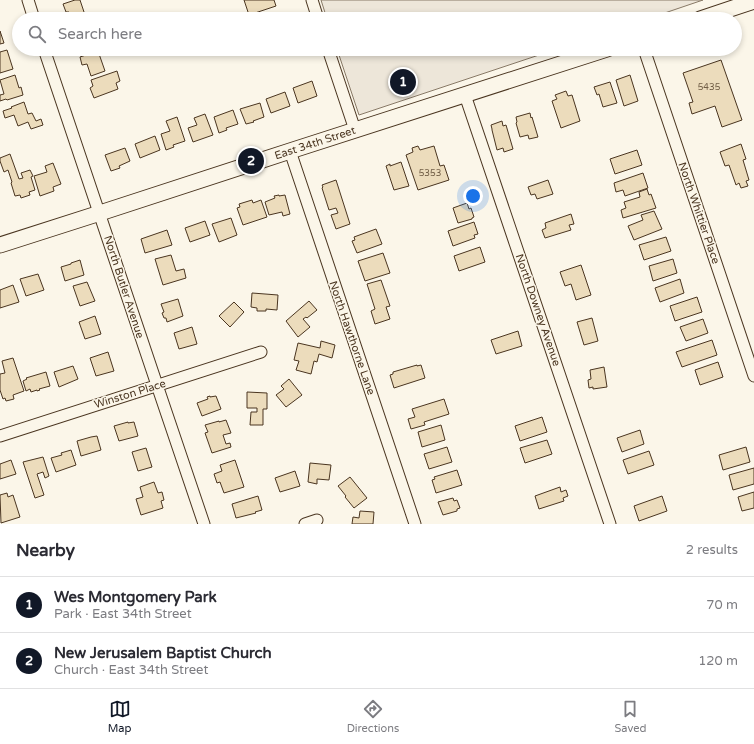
<!DOCTYPE html>
<meta charset="utf-8">
<style>
body{margin:0;font-family:"Varela Round",sans-serif;background:#f2f2f3;color:#2b2b33}
.you{position:absolute;left:473px;top:196px;width:14px;height:14px;margin:-10px;border:3px solid #fff;border-radius:50%;background:#1a73e8;box-shadow:0 0 0 6px #1a73e833}
.badge{display:grid;place-items:center;width:26px;height:26px;border-radius:50%;background:#111827;color:#fff;font-size:13px;font-weight:700}
.pin{position:absolute;translate:-50% -50%;border:2px solid #fff;box-shadow:0 1px 4px #0006}
.list{margin:0;padding:0;list-style:none}
h2{display:flex;justify-content:space-between;align-items:center;height:52px;margin:0;padding:0 16px;font-size:17px}
h2 small{font-size:13px;font-weight:400;color:#7c7c81}
.list li{display:grid;grid-template-columns:26px 1fr auto;gap:12px;align-items:center;box-sizing:border-box;height:56px;padding:0 16px;border-top:1px solid #e1e1e2}
.list b{display:block;font-size:15px;white-space:nowrap}
.list p{margin:0;font-size:13px;white-space:nowrap;color:#7c7c81}
.list em{font-size:13px;font-style:normal;color:#7c7c81}
.icon{flex:none;width:22px;height:22px;fill:none;stroke:currentColor;stroke-width:2;stroke-linecap:round;stroke-linejoin:round}
.map{position:relative;flex:none;width:754px;height:524px;overflow:hidden}
.search{position:absolute;background:#fff;box-shadow:0 2px 6px #0003;left:12px;right:12px;top:12px;height:44px;display:flex;align-items:center;gap:10px;box-sizing:border-box;padding:0 14px;border-radius:22px;color:#7c7c81;font-size:15px}
.sheet{height:164px;background:#fff}
nav{display:flex;justify-content:space-around;align-items:center;box-sizing:border-box;height:56px;border-top:1px solid #e1e1e2;background:#fff;font-size:11px;color:#7c7c81}
nav a{display:grid;justify-items:center;gap:2px}
nav .on{color:#111827}
.map>svg:first-child{display:block}
.green{fill:#ede6d9;stroke:#887966}
.building{fill:#ecdcbc;stroke:#4a3520}
.lines{fill:none;stroke-linecap:round;stroke-linejoin:round}
.street-casing{stroke:#4a3520;stroke-width:13}
.secondary-casing{stroke:#4a3520;stroke-width:17}
.street{stroke:#fbf6e9;stroke-width:11}
.secondary{stroke:#fbf6e9;stroke-width:15}
.labels{text-anchor:middle;dominant-baseline:central;stroke-width:3;stroke-linejoin:round;paint-order:stroke}
.number-label{font-size:9px;fill:#725f47}
.street-label{font-size:11px;fill:#4a3520;stroke:#fbf6e9}
</style>
<div class="map">
<svg width="754" height="524" viewBox="0 0 754 524">
<rect width="100%" height="100%" fill="#fbf6e9"/>
<path class="green" d="M321 0H703L647 19H327Z
M337 49H557L359 115Z"/>
<path class="building" d="M75 0H80L86 18 71 19 69 12H66L63 4Z
M244 0H274L276 6 249 15Z
M0 31 4 43 0 44Z
M7 50 13 69 0 73V52Z
M98 51 105 71 91 76 87 64 82 65 80 57Z
M721 60 742 120 722 127 715 106 692 114 689 103 693 102 683 73Z
M117 71 120 81 116 83 118 89 94 98 90 88 93 86 91 80Z
M15 75 19 88 21 87 23 95 7 100 6 99 0 101V95L4 94 0 80Z
M630 75 638 101 624 106 616 80Z
M312 81 317 96 298 103 293 88Z
M610 82 617 103 603 107 599 94 597 95 594 87Z
M566 91 568 96 572 95 580 121 561 128 552 101 557 99 555 95Z
M285 92 290 106 271 113 266 99Z
M24 102 28 114 32 113 36 121 41 119 43 125 31 129 28 122 18 126 14 115 5 118 3 111 12 108 11 107Z
M260 103 264 117 253 121 254 122 246 124 240 109Z
M233 110 238 124 226 128 227 130 219 133 214 117Z
M530 113 531 118 532 117 538 137 529 139 528 135 520 137 516 123 517 122 516 117Z
M205 114 213 135 193 142 188 128 197 125 194 118Z
M177 117 185 141 173 145 174 147 166 150 161 134 170 131 166 121Z
M502 121 503 126 506 125 513 149 504 152 503 148 497 150 492 130V129L491 125Z
M155 136 160 150 140 158 135 144Z
M741 144 746 159 743 160 749 180 746 181 748 186 741 188 739 183 736 185 729 165 725 166 720 152Z
M418 146 420 150 434 146 440 166 444 165 449 180 418 190 406 155 413 152 412 148Z
M125 148 130 161 119 166 120 168 111 171 105 155Z
M637 150 642 165 615 174 610 159Z
M10 154 19 179 23 178 21 173 30 170 33 176 31 177 35 190 29 192 30 195 21 198 20 195 15 196 11 183 12 182 8 170 4 172 0 161V158Z
M401 162 409 186 394 190 386 166 390 164V166Z
M53 163 61 184 53 187 54 191 40 196 34 176 47 172 45 166Z
M643 173 648 188 625 196 623 190 616 192 614 183Z
M336 180 350 224 336 229 331 215 338 213 336 208 329 210 322 188 323 187 322 185Z
M548 180 553 194 537 199 535 194 531 195 528 187Z
M647 189 649 195 651 194 656 208 623 218 621 210 626 208 624 202 640 197 639 192Z
M279 195V196L285 195 290 214 283 216 282 212 269 215 265 202 275 198 274 196Z
M252 200 253 203 261 200 267 217 243 225 237 208 240 207 239 204Z
M467 203 469 209 471 208 474 217 472 218V219L458 223 453 208Z
M654 211 662 229 634 240 628 226 643 220 641 215Z
M571 214 574 224 569 225 571 230 545 238 542 230 546 228 545 223Z
M231 218 237 235 219 242 212 224Z
M205 221 210 235 190 242 185 228Z
M474 222 478 234 474 235 475 238 453 246 448 231Z
M376 229 382 244 357 253 352 241 355 240 354 237Z
M167 230 172 245 145 253 141 239Z
M666 237 671 251 644 260 639 245Z
M480 247 485 262 459 271 454 256Z
M383 253 390 273 365 281 358 261Z
M171 255 176 271 184 269 186 278 163 285 155 259Z
M673 259 677 273 653 281 649 266Z
M80 260 84 275 65 281 61 267 71 264V263Z
M581 265 591 295 576 300 571 284 565 286 560 272Z
M38 274 44 290 26 296 20 279Z
M680 279 684 293 660 302 655 288Z
M381 280 390 306 386 307 390 319 375 324 371 311 375 309 367 284Z
M87 282 95 301 80 306 73 286Z
M13 285 19 302 0 308V290Z
M252 293 278 295 277 310 266 309V311H257V308L251 307Z
M697 297 702 312 675 321 670 306Z
M178 299 183 316 167 322 166 318H164L162 313 164 312 161 304Z
M309 301 317 310 307 318 306 317 303 319 310 327 298 337 286 321Z
M234 302 244 312 230 327 219 316Z
M95 316 101 334 85 339 79 322Z
M592 318 598 341 584 345 577 322Z
M703 319 708 333 686 341 680 327Z
M192 327 197 344 179 349 174 333Z
M518 331 522 346 496 354 491 340Z
M712 340 717 355 682 367 676 352Z
M321 341 335 345 332 358 319 354 317 362 314 361 311 374 296 370 299 361 294 360 298 343 320 348Z
M108 352 114 371 96 376 90 358Z
M13 358 24 391 13 395 14 399 6 401 5 398 3 399 0 390V374L5 373 2 361Z
M718 362 723 377 700 385 695 370Z
M417 365V366L421 365 425 378 394 388 390 375 393 374V372Z
M73 366 78 379 59 387 54 372Z
M604 367 607 387 593 389V387L589 388 588 380 591 379 590 370Z
M46 372 50 386 39 389 40 390 37 391V390L31 392 30 389 26 391 23 381 27 379 26 378Z
M289 379 302 395 286 407 276 395 284 389 281 386Z
M247 392 267 393V409H263V425H250L251 412H257V408H247Z
M210 396V397L216 396 221 409 202 416 197 403 208 399 207 397Z
M444 399 449 414 424 422 425 425 411 429 408 419 415 417 412 409Z
M542 417 547 432 520 441 515 426Z
M226 420 231 433 223 435 226 444 230 443 231 447 212 453 205 433 208 432 205 425 219 421V422Z
M128 422V423L134 422 138 436 119 441 114 426Z
M441 425 445 440 422 447 418 432Z
M640 430 644 444 622 452 617 438Z
M97 436 101 450 81 456 77 441 91 437Z
M547 440 552 454 525 463 520 448Z
M447 447 452 462 429 469 424 454Z
M746 447 750 462 723 470 719 455Z
M146 448 152 467 138 471 132 452Z
M71 450 76 465 56 472 51 458 62 455 61 453Z
M649 451 654 465 628 474 623 460Z
M43 457 49 476 45 478 43 472 37 474 44 495 35 498 23 462Z
M11 460 16 474 0 479V464Z
M235 460 244 487 224 493 220 482 217 483 214 474 222 471 220 465Z
M310 463 331 465 329 480 317 479V484L308 482Z
M754 468V484L733 490 729 475Z
M457 470 462 485 436 493 432 480 435 479 434 477Z
M295 471 300 486 280 492 275 478Z
M350 477 367 498 354 508 345 497 346 496 338 486Z
M154 482 158 493 162 492 164 500 161 501 163 508 141 515 136 499 143 497 140 487Z
M560 487 561 492 566 490 568 496 563 498 564 501 539 509 535 496Z
M754 492V508L742 511 738 497Z
M7 493 8 497 13 495 20 517 1 523 0 495Z
M258 496 262 510 255 512 256 513 236 518 232 504Z
M662 496 667 511 639 521 634 506Z
M453 498 454 501 457 500 460 508 457 509V511L443 515 438 502Z
M360 511 374 512 373 524H352L353 517 359 518Z"/>
<g class="lines">
<defs>
<path id="street" d="M28 0 34 19
M312 0 318 19
M44 49 157 385 204 524
M328 49 355 130
M644 49 754 376
M465 95 610 524
M290 151 415 524
M0 436 261 352
M305 524 317 520"/>
<path id="secondary" d="M700 19 754 1
M0 245 100 213 290 151 607 49"/>
</defs>
<use href="#street" class="street-casing"/>
<use href="#secondary" class="secondary-casing"/>
<use href="#street" class="street"/>
<use href="#secondary" class="secondary"/>
</g>
<g class="labels">
<g class="number-label">
<text x="709" y="87">5435</text>
<text x="430" y="173">5353</text>
</g>
<g class="street-label">
<text transform="translate(315 143) rotate(-18)">East 34th Street</text>
<text transform="translate(699 213) rotate(71)">North Whittier Place</text>
<text transform="translate(124 287) rotate(72)">North Butler Avenue</text>
<text transform="translate(538 310) rotate(71)">North Downey Avenue</text>
<text transform="translate(352 338) rotate(71)">North Hawthorne Lane</text>
<text transform="translate(130 394) rotate(-17)">Winston Place</text>
</g>
</g>
</svg>
<div class="you"></div>
<div class="pin badge" style="left:403px;top:82px">1</div>
<div class="pin badge" style="left:251px;top:161px">2</div>
<div class="search"><svg class="icon" aria-label="search" viewBox="0 0 24 24"><circle cx="10" cy="10" r="6"/><path d="M15 15l6 6"/></svg>Search here</div>
</div>
<section class="sheet">
<h2>Nearby<small>2 results</small></h2>
<ul class="list">
<li><span class="badge">1</span><div><b>Wes Montgomery Park</b><p>Park · East 34th Street</p></div><em>70 m</em></li>
<li><span class="badge">2</span><div><b>New Jerusalem Baptist Church</b><p>Church · East 34th Street</p></div><em>120 m</em></li>
</ul>
</section>
<nav>
<a class="on"><svg class="icon" aria-label="map" viewBox="0 0 24 24"><path d="M3 6l6-2 6 2 6-2v14l-6 2-6-2-6 2zM9 4v14M15 6v14"/></svg>Map</a>
<a><svg class="icon" aria-label="directions" viewBox="0 0 24 24"><path d="M12 3l9 9-9 9-9-9zM9 14v-3h6M13 9l2 2-2 2"/></svg>Directions</a>
<a><svg class="icon" aria-label="saved" viewBox="0 0 24 24"><path d="M7 4h10v16l-5-4-5 4z"/></svg>Saved</a>
</nav>
